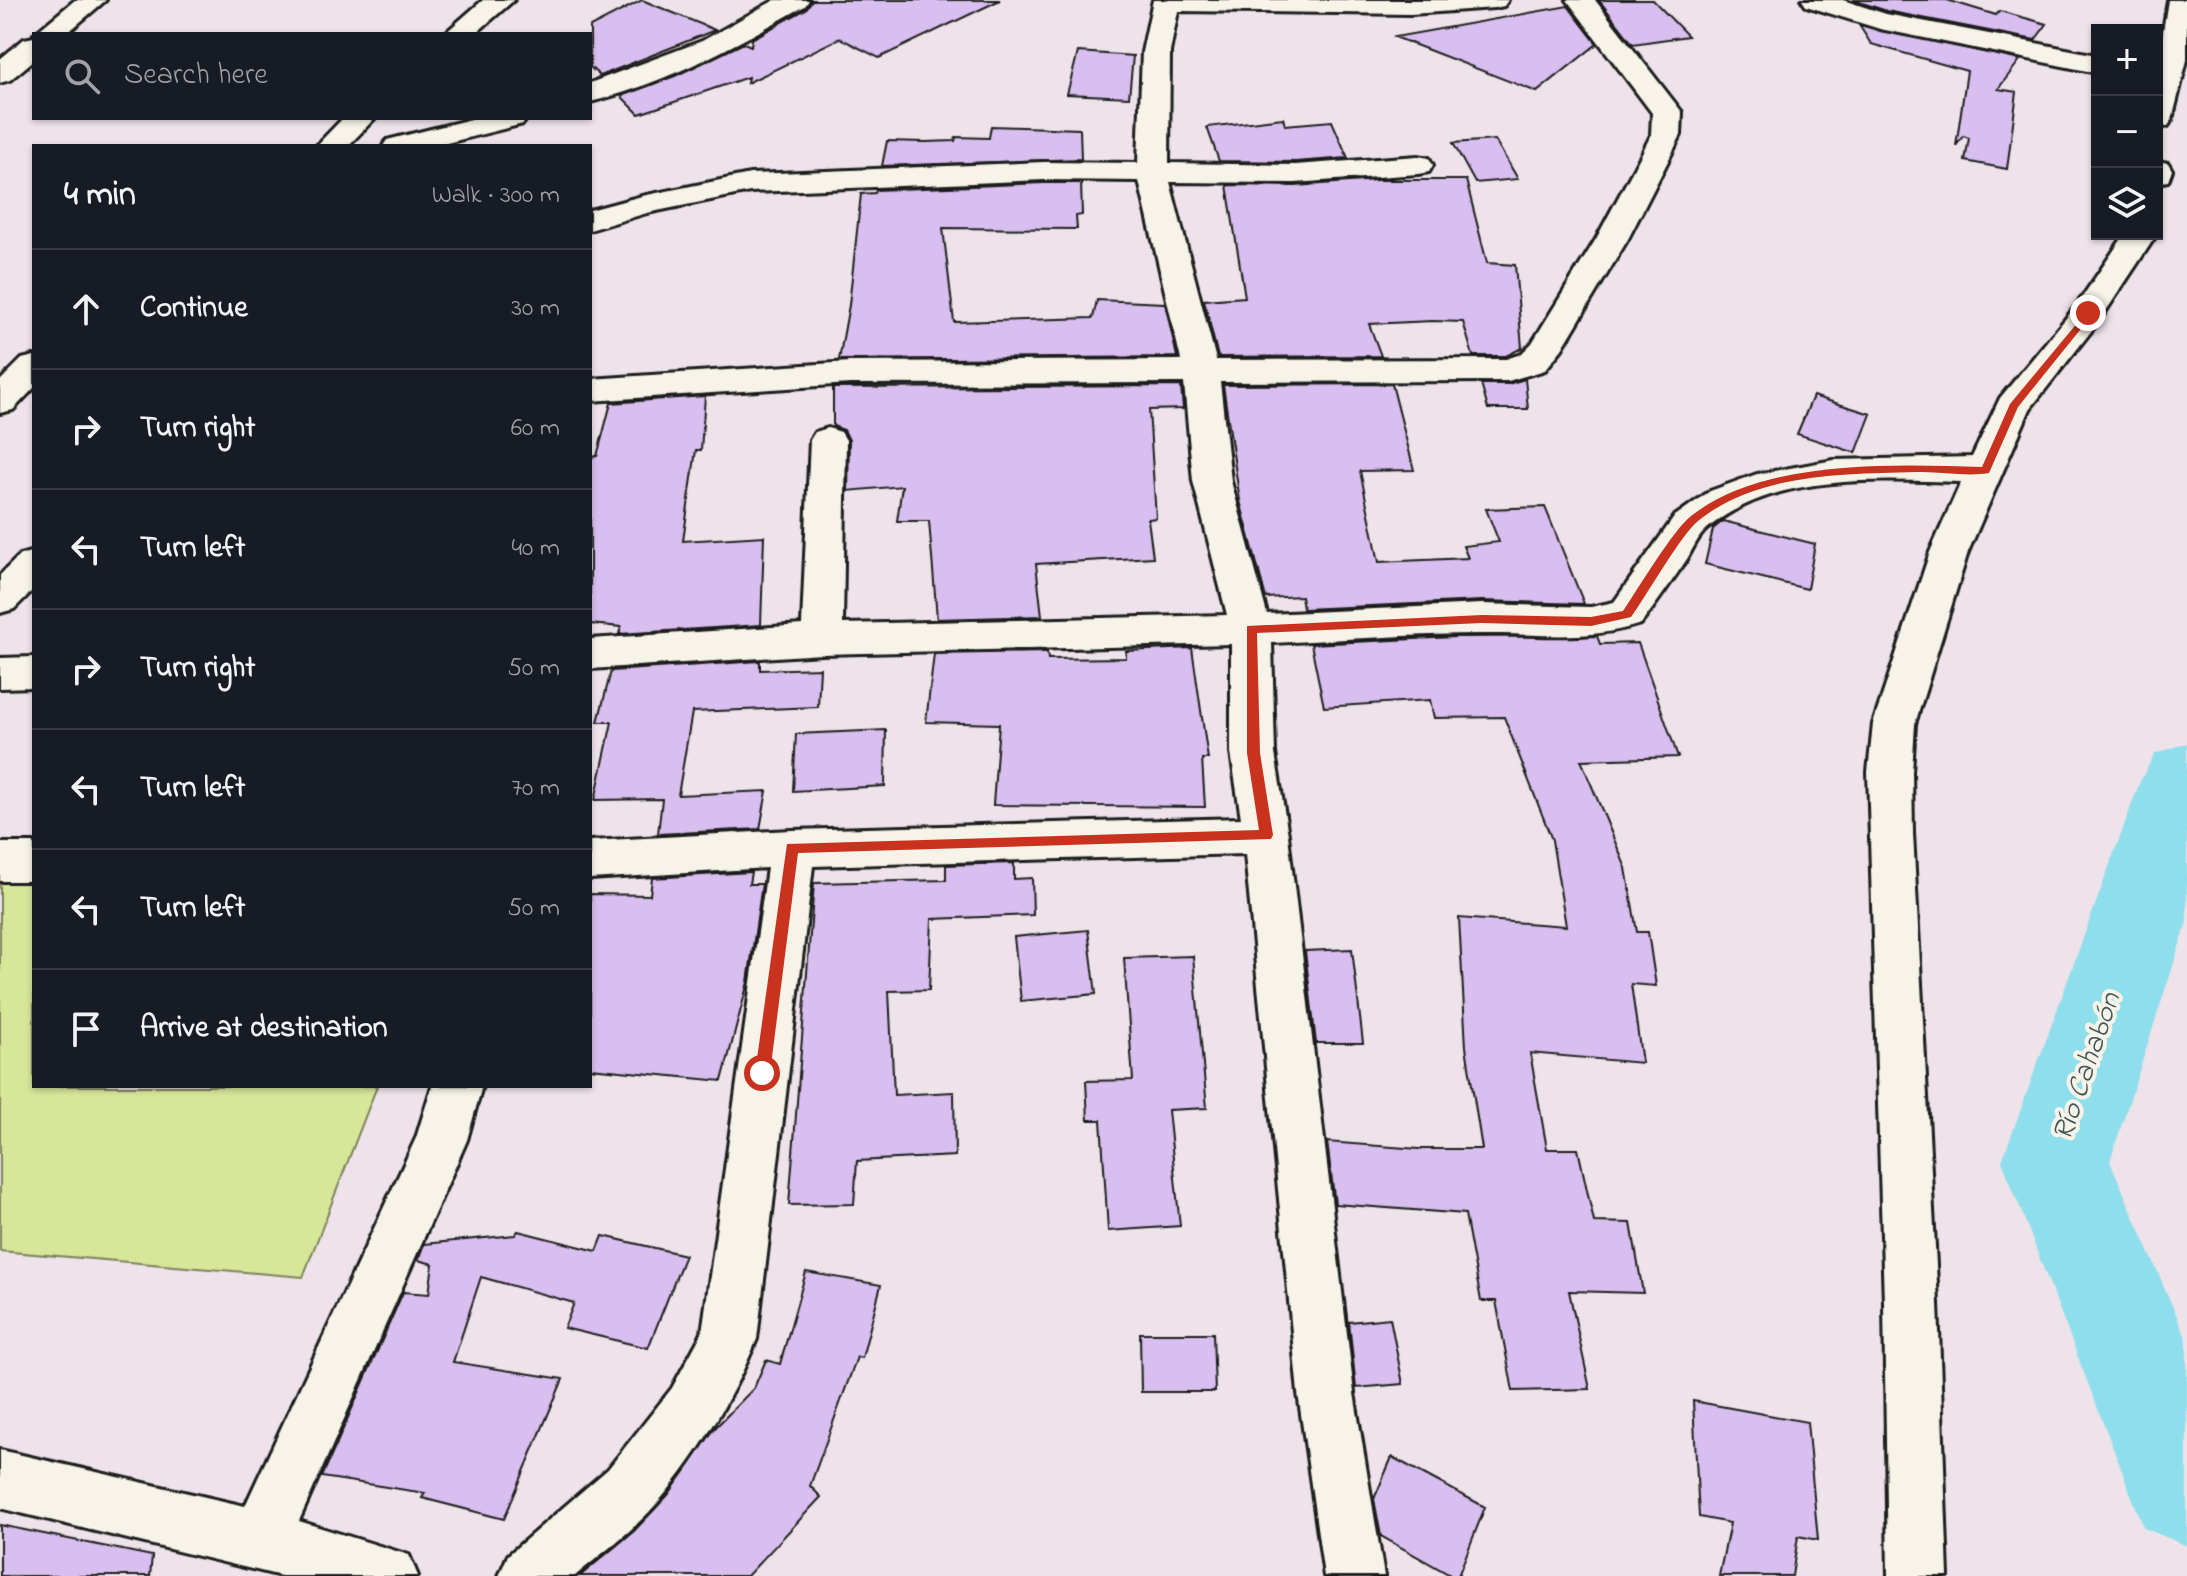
<!DOCTYPE html>
<meta charset="utf-8">
<style>
body{margin:0;font-family:"Indie Flower",sans-serif;background:#20242c;color:#f1f3f6}
.controls{position:absolute;right:24px;top:24px;display:grid;overflow:hidden;border-radius:0px;box-shadow:0 2px 6px #0004}
.controls button{width:72px;height:72px;display:grid;place-items:center;padding:0;border:0;border-bottom:2px solid #363941;background:#171b24;color:#f1f3f6;font:40px sans-serif}
.stop{position:absolute;width:24px;height:24px;margin:-18px;border:6px solid #c8321e;border-radius:50%;background:#fff}
.stop.end{background:#c8321e;border-color:#fff;box-shadow:0 2px 8px #0008}
.list{margin:0;padding:0;list-style:none}
h2{display:flex;justify-content:space-between;align-items:center;height:104px;margin:0;padding:0 32px;font-size:34px}
h2 small{font-size:26px;font-weight:400;color:#9ea1a6}
.list li{display:grid;grid-template-columns:52px 1fr auto;gap:24px;align-items:center;box-sizing:border-box;height:120px;padding:0 32px;border-top:2px solid #363941}
.list b{display:block;font-size:30px;white-space:nowrap}
.list em{font-size:26px;font-style:normal;color:#9ea1a6}
.icon{flex:none;width:44px;height:44px;fill:none;stroke:currentColor;stroke-width:2;stroke-linecap:round;stroke-linejoin:round}
.map{position:relative;flex:none;width:2187px;height:1576px;overflow:hidden}
.search{position:absolute;background:#171b24;box-shadow:0 2px 6px #0004;left:32px;top:32px;width:560px;height:88px;display:flex;align-items:center;gap:20px;box-sizing:border-box;padding:0 28px;border-radius:0px;color:#9ea1a6;font-size:30px}
.panel{position:absolute;background:#171b24;box-shadow:0 2px 6px #0004;left:32px;top:144px;width:560px;height:944px;border-radius:0px}
.map>svg:first-child{display:block}
.green{fill:#d7e699;stroke:#7a815a;stroke-width:2}
.lines{fill:none;stroke-linecap:round;stroke-linejoin:round}
.river{fill:#8edeeb;fill-rule:evenodd}
.building{fill:#d8bfef;stroke:#1c1c1c;stroke-width:2}
.minor-casing{stroke:#1c1c1c;stroke-width:6}
.minor{fill:#f7f3e8;fill-rule:evenodd}
.route{fill:#c8321e}
.labels{text-anchor:middle;dominant-baseline:central;stroke-width:8;stroke-linejoin:round;paint-order:stroke}
.water-label{font-size:30px;font-style:italic;fill:#3e565a;stroke:#f7f3e8}
</style>
<div class="map">
<svg width="2187" height="1576" viewBox="0 0 2187 1576">
<rect width="100%" height="100%" fill="#eee3ea"/>
<filter id="ink" filterUnits="userSpaceOnUse"><feTurbulence type="fractalNoise" baseFrequency=".0125" numOctaves="2"/><feDisplacementMap in="SourceGraphic" scale="16" xChannelSelector="R" yChannelSelector="G"/><feConvolveMatrix kernelMatrix="1 2 1 2 8 2 1 2 1" color-interpolation-filters="sRGB"/></filter>
<g filter="url(#ink)">
<path class="green" d="M0 879 34 881V1086H377L303 1277 0 1251Z"/>
<g class="lines">
<path class="river" d="M2187 743V922L2110 1161 2187 1340V1546L2144 1528 2002 1161 2141 779 2155 754Z"/>
</g>
<path class="building" d="M642 0 715 30 600 76 590 67V27Z
M812 0H1000L879 58 840 38 747 83 748 77 639 114 621 96 675 76 744 43 751 46 752 39 806 9Z
M1599 0H1653L1688 36 1633 44Z
M1853 0H1947L1996 15 2000 11 2047 24 2035 40 1887 11Z
M1568 6 1597 44 1537 92 1395 37Z
M1859 25 2020 60 1998 89 2017 92 2007 169 1965 161 1969 138 1963 136 1956 146 1967 71 1871 44Z
M1078 52 1133 56 1129 97 1067 94Z
M1283 118 1285 125 1332 121 1348 158 1295 162 1219 161 1207 127Z
M991 126 1080 129 1081 159 882 166 887 141 925 142 955 141 956 137 989 138Z
M1495 140 1518 179 1475 183 1453 143Z
M1377 180H1466L1487 263 1515 265 1522 348 1506 356H1473L1463 322 1432 321 1369 324 1381 356 1218 357 1204 300 1245 297 1227 185 1295 186Z
M1044 183H1081L1082 215 1076 216 1077 229 943 228 954 322 1093 318 1097 300 1165 303 1177 357 839 360 849 305 861 194 875 193 876 190Z
M1525 379 1528 409H1488L1481 384H1508Z
M1392 384 1414 470 1360 471 1379 562 1468 558 1463 546 1499 542 1486 509 1545 507 1584 604 1482 601 1303 609 1301 596 1266 598 1240 501 1223 385Z
M1181 386 1183 409 1149 410 1156 518 1148 519 1153 557 1036 564 1042 616 937 619 929 521H897L902 486 848 491 849 440 844 430 833 426V388Z
M705 396 701 450H696L683 541 764 536 761 625 619 634 621 627 590 624V457L597 456 611 403Z
M1813 396 1871 414 1856 453 1797 434Z
M1723 521 1815 544 1807 589 1705 564 1713 529Z
M1597 636 1600 644 1638 643 1678 757 1581 760 1626 868 1637 932H1648L1656 986 1631 984 1642 1063 1530 1053 1547 1149H1578L1594 1222 1631 1223 1643 1293 1569 1291 1590 1389 1513 1391 1496 1301H1481L1465 1214 1335 1204 1327 1142 1419 1149H1482L1466 1047 1459 918 1566 926 1552 840 1504 717 1434 718 1430 700 1324 707 1311 644 1456 637Z
M1192 648 1208 759H1202L1205 807 993 805 999 724 926 722 934 654 1047 652 1048 659 1126 658V651Z
M760 661V670L820 668 818 707 692 712 678 795 767 791 760 829 658 834 662 799 595 800 612 722H598L611 671Z
M886 730 885 786 793 791 796 734Z
M1014 863V879L1032 878 1033 915 932 919 929 990 889 991 894 1095 954 1092 955 1156 857 1161 854 1204 789 1205 814 883 946 880V865Z
M751 872 749 884H762L748 982 722 1081 590 1068V894L650 895 652 878Z
M1088 930 1096 994 1021 1001 1014 937Z
M1352 949 1363 1043H1316L1305 951Z
M1193 956 1207 1108 1168 1110 1180 1226 1108 1231 1101 1120H1088L1086 1081 1133 1080 1124 958Z
M518 1231 597 1251 603 1236 685 1255 648 1348 564 1328 574 1303 481 1277 453 1362 563 1379 504 1519 422 1498 425 1493 322 1477 403 1292 429 1294 433 1264 418 1260 424 1244 515 1235Z
M806 1272 881 1285 862 1358 857 1357 810 1486 821 1497 747 1576H580L634 1531 668 1495 715 1428 754 1388 766 1360 780 1364Z
M1390 1318 1403 1384 1356 1388 1349 1322Z
M1140 1333H1213L1215 1392H1141Z
M1693 1401 1807 1422 1818 1540 1798 1536 1792 1576H1719L1730 1523 1699 1517Z
M1392 1457 1485 1507 1458 1576H1452L1381 1536 1374 1499Z
M0 1525 152 1556 150 1576H0Z"/>
<g class="lines">
<defs>
<path id="minor" d="M75 0H106L66 34H34Z
M483 0H514L475 34H444Z
M775 0H809L805 6C736 45 667 83 590 102V83L702 41Z
M1153 0H1508L1504 6 1494 8 1411 14 1178 11 1170 52 1169 163 1295 165 1418 156 1429 158 1433 165 1429 172 1418 174 1295 183 1170 182 1216 360 1506 359 1521 354 1532 343 1596 239 1640 157 1651 135 1652 113 1567 0H1595L1682 112 1681 135 1670 157 1628 239 1562 349 1545 370 1508 381 1220 382 1231 481 1267 614 1482 604 1591 607 1614 602 1675 516 1710 491 1757 474 1834 460 1972 457 2000 398 2076 306 2125 234H2157L2100 320 2030 409 1968 552 1915 724 1912 772 1913 833 1938 1303 1948 1576H1888L1884 1303 1868 772 1873 724 1930 552 1961 482C1880 480 1773 472 1707 529 1698 536 1693 549 1687 559 1672 581 1657 603 1641 624 1583 642 1541 633 1482 634 1412 634 1342 640 1272 643L1275 753 1288 835 1354 1393 1384 1576H1324L1298 1393 1245 854 813 866 757 1339C733 1397 693 1465 650 1511 627 1535 600 1555 575 1576H499L508 1555 608 1469 672 1388 702 1333 767 868 590 879V841L792 830 1241 818 1231 753V644L822 654 590 669V639L802 625 810 440 815 432 828 428 841 432 846 440 843 624 1227 615 1193 481 1184 383 850 384 590 401V379L850 362 1181 360 1139 181 1044 180 750 192 647 213 590 230V210L642 196 750 174 1044 162 1138 163 1142 52Z
M1802 0H1843L1886 14 2097 55V73L1880 29 1806 6Z
M2168 0H2187V60L2172 120 2168 126 2157 129V69Z
M34 37V60L10 80 0 83V59L24 39Z
M343 118H375L348 146H316Z
M475 118H527L523 124 435 146H383L387 140Z
M2157 161 2168 163 2172 170 2168 181 2157 183Z
M34 356V388L13 410 0 413V381L22 359Z
M34 551V589L14 609 0 613V575L20 555Z
M34 657V687L0 688V658Z
M0 843H34V881H0Z
M432 1086H482L467 1140 299 1521 409 1555 418 1576H281L0 1508V1450L245 1506 416 1138Z"/>
</defs>
<use href="#minor" class="minor-casing"/>
<use href="#minor" class="minor"/>
</g>
</g>
<path class="route" d="M2088 310 2093 313 2092 315 2018 407 1989 473C1966 477 1940 471 1916 472 1843 474 1757 473 1698 521 1680 536 1647 595 1631 617L1591 626 1482 623 1257 633 1260 753 1273 835 1271 839 798 853 770 1073 768 1078H757L755 1073 787 844 1259 830 1247 753V626L1482 615 1591 617 1623 611C1638 589 1673 530 1691 516 1764 459 1893 464 1982 467L2010 404Z"/>
<g class="labels">
<g class="water-label">
<text transform="translate(2088 1067) rotate(-71)">Río Cahabón</text>
</g>
</g>
</svg>
<div class="controls">
<button>+</button>
<button>−</button>
<button><svg class="icon" aria-label="layers" viewBox="0 0 24 24"><path d="M12 4l9 5-9 5-9-5zM3 14l9 5 9-5"/></svg></button>
</div>
<div class="stop" style="left:762px;top:1073px"></div>
<div class="stop end" style="left:2088px;top:313px"></div>
<div class="search"><svg class="icon" aria-label="search" viewBox="0 0 24 24"><circle cx="10" cy="10" r="6"/><path d="M15 15l6 6"/></svg>Search here</div>
<section class="panel">
<h2>4 min<small>Walk · 300 m</small></h2>
<ul class="list">
<li><svg class="icon" aria-label="ahead" viewBox="0 0 24 24"><path d="M12 20V5M6 11l6-6 6 6"/></svg><div><b>Continue</b></div><em>30 m</em></li>
<li><svg class="icon" aria-label="right" viewBox="0 0 24 24"><path d="M7 20v-9h11M14 6l5 5-5 5"/></svg><div><b>Turn right</b></div><em>60 m</em></li>
<li><svg class="icon" aria-label="left" viewBox="0 0 24 24"><path d="M17 20v-9H6M10 6l-5 5 5 5"/></svg><div><b>Turn left</b></div><em>40 m</em></li>
<li><svg class="icon" aria-label="right" viewBox="0 0 24 24"><path d="M7 20v-9h11M14 6l5 5-5 5"/></svg><div><b>Turn right</b></div><em>50 m</em></li>
<li><svg class="icon" aria-label="left" viewBox="0 0 24 24"><path d="M17 20v-9H6M10 6l-5 5 5 5"/></svg><div><b>Turn left</b></div><em>70 m</em></li>
<li><svg class="icon" aria-label="left" viewBox="0 0 24 24"><path d="M17 20v-9H6M10 6l-5 5 5 5"/></svg><div><b>Turn left</b></div><em>50 m</em></li>
<li><svg class="icon" aria-label="arrive" viewBox="0 0 24 24"><path d="M6 21V4h12l-3 4 3 4H6"/></svg><div><b>Arrive at destination</b></div></li>
</ul>
</section>
</div>
